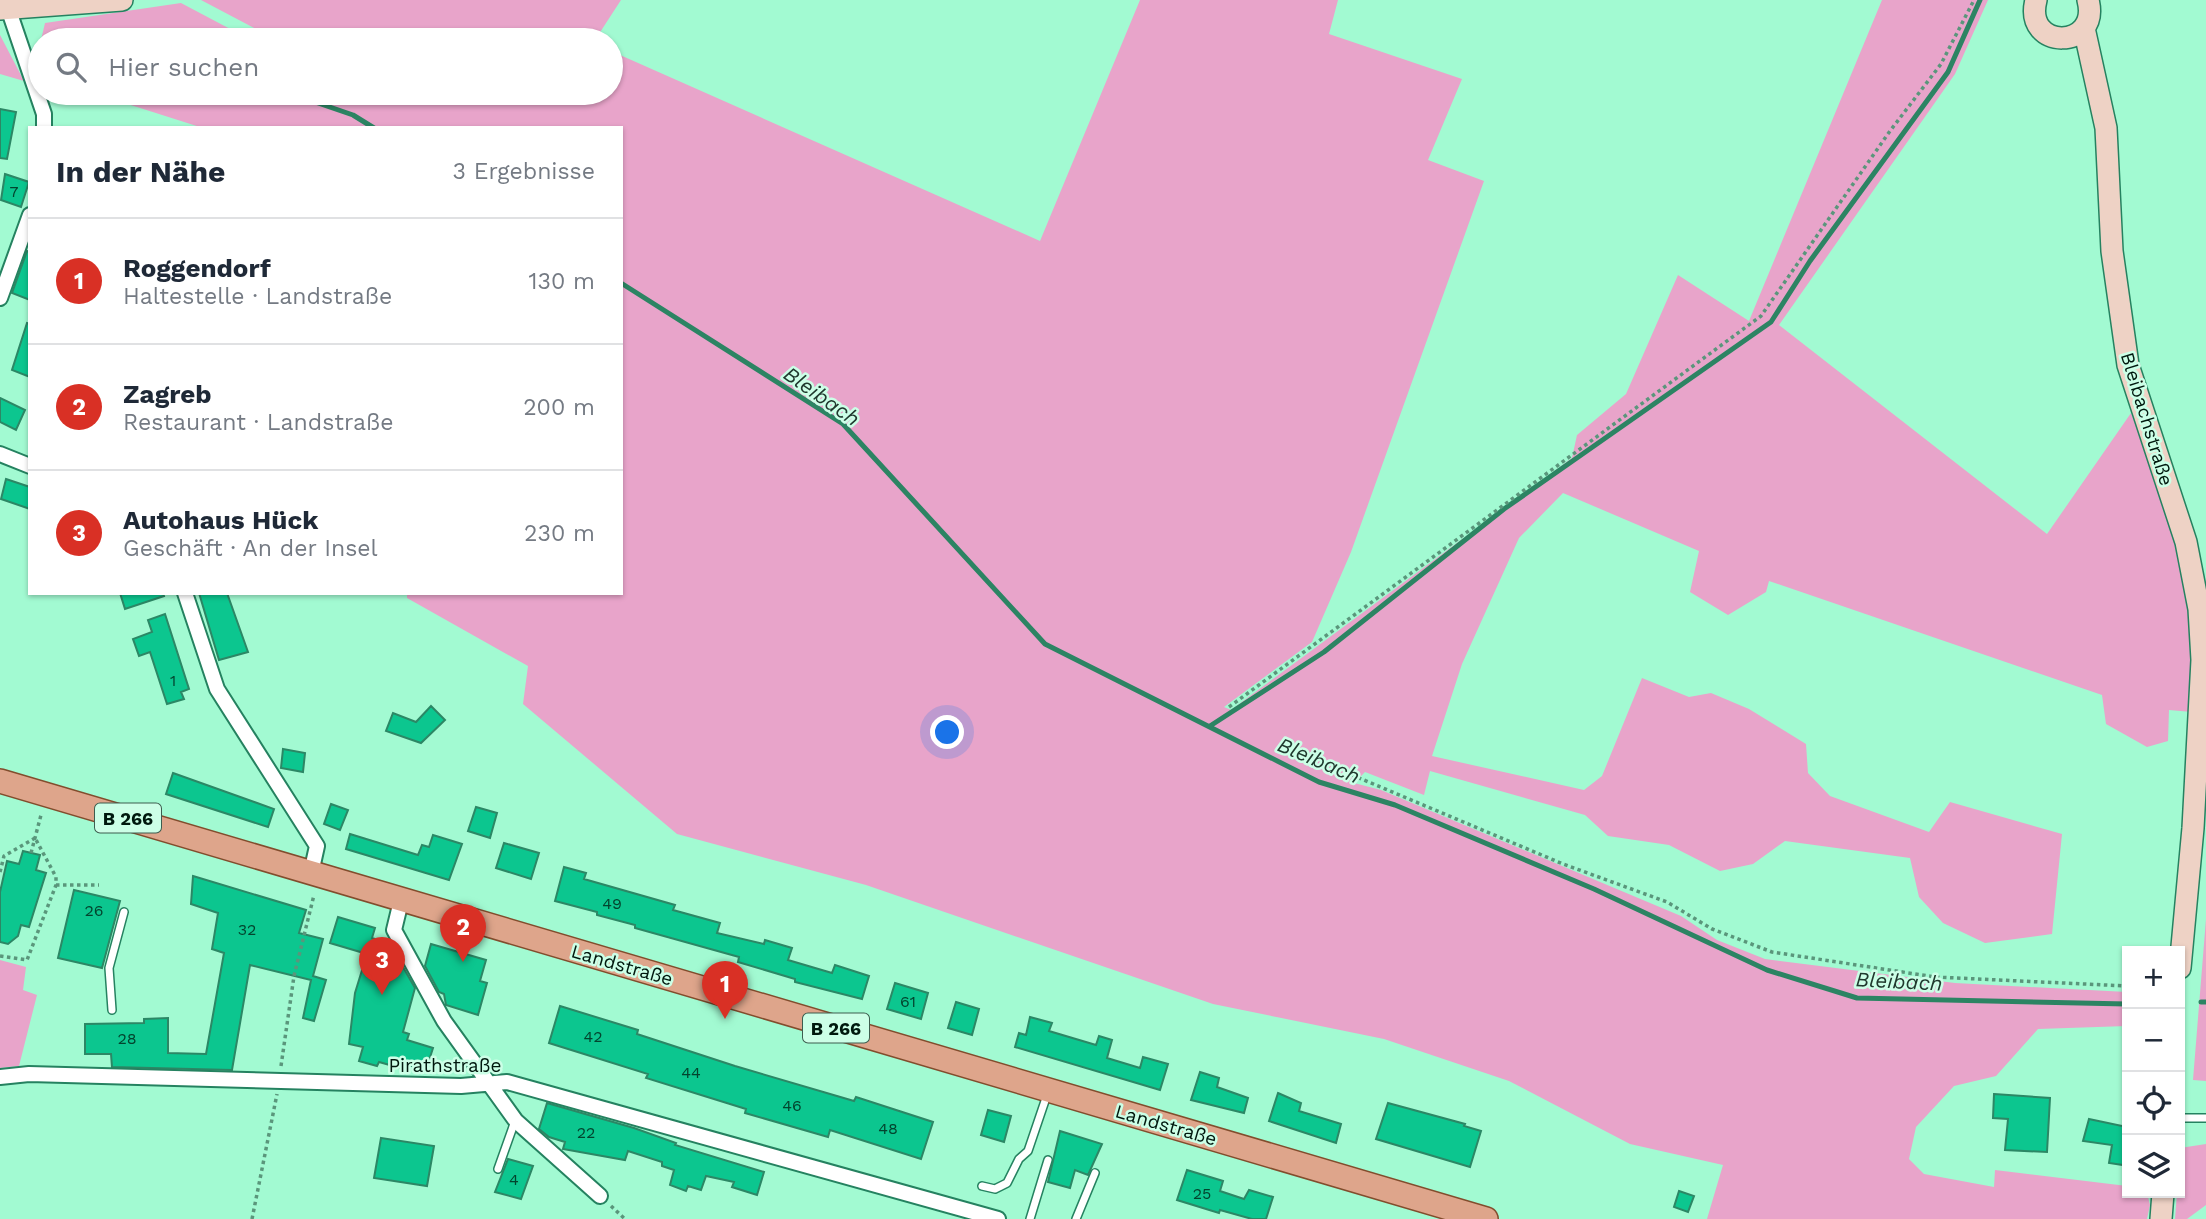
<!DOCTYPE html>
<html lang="de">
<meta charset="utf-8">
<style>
body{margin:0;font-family:"Work Sans",sans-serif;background:#f2f2f3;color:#1f2937}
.controls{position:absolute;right:21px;bottom:21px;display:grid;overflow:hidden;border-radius:0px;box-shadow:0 2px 5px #0004}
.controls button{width:63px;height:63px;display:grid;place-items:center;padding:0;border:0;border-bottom:2px solid #e0e1e3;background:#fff;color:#1f2937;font:35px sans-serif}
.you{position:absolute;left:948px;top:733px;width:24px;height:24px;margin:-18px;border:5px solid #fff;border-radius:50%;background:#1a73e8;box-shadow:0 0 0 10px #1a73e833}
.badge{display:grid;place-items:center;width:46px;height:46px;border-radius:50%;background:#d93025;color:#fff;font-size:23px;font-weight:700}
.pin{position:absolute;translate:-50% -58px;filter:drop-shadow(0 2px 4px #0008)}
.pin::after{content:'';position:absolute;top:37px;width:24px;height:21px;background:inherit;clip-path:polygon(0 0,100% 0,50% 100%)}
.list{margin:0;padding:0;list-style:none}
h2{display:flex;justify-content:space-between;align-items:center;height:91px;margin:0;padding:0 28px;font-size:30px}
h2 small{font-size:23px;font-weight:400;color:#747a83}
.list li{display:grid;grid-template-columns:46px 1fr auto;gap:21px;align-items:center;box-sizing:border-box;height:126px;padding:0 28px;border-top:2px solid #e0e1e3}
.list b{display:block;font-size:26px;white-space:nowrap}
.list p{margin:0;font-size:23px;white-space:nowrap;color:#747a83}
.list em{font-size:23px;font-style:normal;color:#747a83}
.icon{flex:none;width:38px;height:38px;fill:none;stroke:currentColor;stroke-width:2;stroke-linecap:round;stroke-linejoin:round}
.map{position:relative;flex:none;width:2206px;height:1219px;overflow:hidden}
.search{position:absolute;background:#fff;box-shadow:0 2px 5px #0004;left:28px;top:28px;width:595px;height:77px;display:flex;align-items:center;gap:18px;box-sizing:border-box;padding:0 24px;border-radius:38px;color:#747a83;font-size:26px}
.panel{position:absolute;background:#fff;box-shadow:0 2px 5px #0004;left:28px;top:126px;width:595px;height:469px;border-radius:0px}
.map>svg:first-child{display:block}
.green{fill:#e8a4ca}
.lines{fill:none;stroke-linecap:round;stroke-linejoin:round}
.stream{stroke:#2c8463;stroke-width:5}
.building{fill:#0cc68f;stroke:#2c8765;stroke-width:2}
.lane-casing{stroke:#258260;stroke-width:10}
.street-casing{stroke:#258260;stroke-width:18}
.secondary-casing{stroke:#258260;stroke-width:24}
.primary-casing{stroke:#824d2d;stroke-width:26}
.path{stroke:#5a967b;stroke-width:3.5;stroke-dasharray:3.5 3.5;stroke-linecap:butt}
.lane{stroke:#fff;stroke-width:7}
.street{stroke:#fff;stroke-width:14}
.secondary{stroke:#eed2c5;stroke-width:21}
.primary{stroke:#dea58b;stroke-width:23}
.labels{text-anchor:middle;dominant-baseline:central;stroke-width:5;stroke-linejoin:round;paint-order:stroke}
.number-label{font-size:16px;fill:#03442e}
.shield{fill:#ccffe7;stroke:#3d5d4f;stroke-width:2}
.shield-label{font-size:18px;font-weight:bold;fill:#00180e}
.street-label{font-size:19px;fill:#00180e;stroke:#ccffe7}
.water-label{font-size:21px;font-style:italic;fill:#20392e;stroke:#ccffe7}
</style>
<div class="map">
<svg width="2206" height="1219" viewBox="0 0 2206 1219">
<rect width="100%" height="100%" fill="#a2fad2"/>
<path class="green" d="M201 0H621L595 40H277Z
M1140 0H1338L1329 34 1462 79 1428 160 1484 181 1351 552 1312 642 1224 707 1231 710 1572 458 1577 435 1626 394 1678 275 1749 321 1882 0H1988L1955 74 1779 325 2047 534 2131 413 2175 531 2188 597 2192 712 2169 710 2168 741 2147 747 2106 724 2102 695 1769 581 1766 592 1728 615 1690 592 1699 551 1563 493 1519 538 1462 664 1432 756 1584 790 1602 776 1642 678 1689 697 1711 693 1749 709 1806 744 1808 773 1830 796 1929 832 1950 802 2062 834 2052 934 1985 943 1943 923 1919 897 1910 858 1785 841 1753 864 1720 871 1669 845 1608 836 1585 815 1430 771 1424 795 1365 772 1354 783 1381 790 1681 916 1717 940 1765 959 1955 983 2127 992V1026L2038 1029 1996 1076 1954 1086 1916 1127 1909 1159 1924 1174 1994 1187 1995 1170 2127 1186V1193H2147L2150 1205 2147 1219H1707L1723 1165 1630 1144 1509 1081 1384 1039 1213 1004 866 885 677 834 523 704 528 666 407 598V593H621V128H203L115 100 76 93H611V51L1040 241Z
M181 3 251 40H41L45 23Z
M0 35 24 81 0 74Z
M2206 919V1081L2193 1080Z
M0 960 26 967 23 990 37 995 19 1066 0 1068Z
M2206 1144V1205L2187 1219H2175L2177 1193H2180V1148Z"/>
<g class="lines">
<path class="stream" d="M289 93 353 115 374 128
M621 283 843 424 1045 644 1319 782 1395 805 1594 889 1767 970 1857 998 2127 1004
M1210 726 1324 652 1504 509 1771 322 1810 261 1948 72 1980 0
M2201 1002H2206"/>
</g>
<path class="building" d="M0 109 16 112 7 159 0 158Z
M5 174 29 182 21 207 1 200Z
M27 251 30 252V300L12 293Z
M27 323 30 324V377L12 370Z
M0 398 25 410 16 430 0 422Z
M6 479 30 487V509L1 499Z
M120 593H163L164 596 125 609Z
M199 593H227L248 652 219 660Z
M165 614 189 689 181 692 184 699 167 704 150 652 139 656 133 639 152 632 148 620Z
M431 706 445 720 421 743 386 731 393 713 416 722Z
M283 749 305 753 303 772 281 768Z
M173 773 274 809 268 827 166 794Z
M331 804 348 810 340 830 324 824Z
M476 807 497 813 490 838 468 831Z
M350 834 418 855 422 845 429 847 433 835 462 844 449 880 346 849Z
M504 843 539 853 531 879 496 868Z
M23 851 40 855 36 870 46 873 29 927 21 925 18 936 8 944 0 942V892L7 861 19 864Z
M564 867 586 873 584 879 675 905 673 910 720 923 717 933 764 944 765 940 792 948 788 960 832 973 835 965 869 976 862 999 795 982V979L738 962 739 957 635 928V925L597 915V912L555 901Z
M193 876 306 910 299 933 323 939 313 976 326 980 314 1021 303 1018 311 980 250 965 232 1070 112 1067 111 1054H85V1024L144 1023V1019L168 1018V1053L206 1054 224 953 212 949 218 913 191 904Z
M74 890 120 901 102 968 58 958Z
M338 917 375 928 372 938 381 941 392 963 403 967 415 988 403 1032 409 1034 407 1040 433 1048 426 1070 401 1063 400 1068 379 1062 377 1066 359 1061 363 1047 349 1044 355 993 367 954 330 943Z
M431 944 486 960 480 981 487 983 478 1015 446 1005 444 994 439 992 425 966Z
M895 983 928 993 921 1019 887 1009Z
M956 1002 979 1009 972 1035 948 1028Z
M560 1006 638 1030 637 1034 735 1066 854 1101 856 1097 933 1122 921 1159 830 1130 828 1137 745 1113 746 1109 646 1078 648 1074 549 1043Z
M1030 1017 1052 1023 1049 1031 1096 1045 1099 1036 1112 1040 1107 1058 1140 1068 1143 1057 1168 1064 1160 1090 1015 1047 1019 1033 1026 1035Z
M1200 1072 1219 1078 1217 1087 1248 1098 1244 1113 1191 1100Z
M1278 1093 1301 1103 1299 1111 1341 1124 1336 1143 1269 1121Z
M1994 1094 2050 1098 2047 1152 2005 1150 2008 1119 1993 1118Z
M547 1103 634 1128 676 1143 675 1145 764 1172 757 1195 732 1187 734 1182 706 1176 701 1190 688 1186 686 1191 670 1185 674 1170 662 1166V1162L628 1151 625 1160 563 1149 565 1142 549 1137 539 1129Z
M1388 1103 1465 1124 1464 1126 1481 1131 1470 1167 1376 1139Z
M988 1110 1011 1116 1004 1142 981 1135Z
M2089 1119 2127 1127 2123 1165 2109 1163 2112 1145 2083 1141Z
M1060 1131 1102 1144 1088 1175 1075 1170 1070 1188 1048 1182Z
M381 1138 434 1146 427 1186 374 1178Z
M508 1159 533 1166 521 1199 495 1192Z
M1187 1170 1223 1181 1220 1191 1244 1199 1249 1190 1273 1197 1266 1219H1252L1220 1210 1219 1213 1177 1200Z
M1679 1191 1694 1196 1688 1212 1674 1207Z"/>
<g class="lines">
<defs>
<path id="lane" d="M112 1010 109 968 124 912
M2180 1118H2206
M498 1169 515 1121
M982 1186 995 1189 1007 1183 1019 1159 1028 1151 1047 1095
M1030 1219 1048 1160
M1076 1219 1095 1173"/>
<path id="street" d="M8 8 44 114V128
M0 298 30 215
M0 454 30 466
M185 593 217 689 317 846 311 873
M401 901 394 930 444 1021 516 1121 600 1196
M0 1077 29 1074 461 1086 507 1082 998 1219"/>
<path id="secondary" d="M2036 0C2023 51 2101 50 2088 0
M0 9 122 0
M2084 28 2106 128 2112 251 2128 365 2186 542 2199 609 2202 660 2193 828 2180 968
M2161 1219 2163 1193"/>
<path id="primary" d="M0 781 1486 1219"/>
</defs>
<use href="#lane" class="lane-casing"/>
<use href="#street" class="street-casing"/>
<use href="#secondary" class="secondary-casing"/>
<use href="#primary" class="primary-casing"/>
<path class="path" d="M1229 707 1761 316 1890 131 1941 64 1974 0
M1345 772 1563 864 1667 902 1712 929 1772 952 1935 977 2127 986
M31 853 41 815
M0 872 4 856 35 838
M56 885H99
M0 956 27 960 56 885V877L35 838
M281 1066 294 976 314 895
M611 1206 625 1219
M252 1219 277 1094"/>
<use href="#lane" class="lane"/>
<use href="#street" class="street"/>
<use href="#secondary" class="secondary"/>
<use href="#primary" class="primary"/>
</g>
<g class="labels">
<g class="number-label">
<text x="14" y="191">7</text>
<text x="173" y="680">1</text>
<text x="612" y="903">49</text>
<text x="94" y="910">26</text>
<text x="247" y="929">32</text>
<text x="908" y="1001">61</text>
<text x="593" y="1036">42</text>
<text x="127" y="1038">28</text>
<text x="691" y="1072">44</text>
<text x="792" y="1105">46</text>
<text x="888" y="1128">48</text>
<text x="586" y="1132">22</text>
<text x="514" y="1179">4</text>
<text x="1202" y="1193">25</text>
</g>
<g class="shield">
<rect x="95" y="803.5" width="66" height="29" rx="5"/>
<rect x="803" y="1013.5" width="66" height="29" rx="5"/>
</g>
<g class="shield-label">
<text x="128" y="818">B 266</text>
<text x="836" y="1028">B 266</text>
</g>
<g class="street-label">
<text transform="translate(2147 419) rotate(73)">Bleibachstraße</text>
<text transform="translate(622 965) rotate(16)">Landstraße</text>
<text x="445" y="1065">Pirathstraße</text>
<text transform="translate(1166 1125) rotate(16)">Landstraße</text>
</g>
<g class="water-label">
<text transform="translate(822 396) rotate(35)">Bleibach</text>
<text transform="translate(1319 760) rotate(23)">Bleibach</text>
<text transform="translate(1899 981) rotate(3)">Bleibach</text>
</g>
</g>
</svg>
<div class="controls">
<button>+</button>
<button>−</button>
<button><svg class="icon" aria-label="locate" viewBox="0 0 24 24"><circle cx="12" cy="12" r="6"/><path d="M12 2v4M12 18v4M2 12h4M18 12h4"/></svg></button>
<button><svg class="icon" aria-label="layers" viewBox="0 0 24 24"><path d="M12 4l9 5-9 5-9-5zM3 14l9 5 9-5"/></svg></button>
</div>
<div class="you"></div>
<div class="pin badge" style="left:725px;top:1019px">1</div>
<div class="pin badge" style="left:463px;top:962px">2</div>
<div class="pin badge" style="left:382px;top:995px">3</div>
<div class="search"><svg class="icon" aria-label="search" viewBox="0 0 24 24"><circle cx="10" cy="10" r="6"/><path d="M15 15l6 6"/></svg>Hier suchen</div>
<section class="panel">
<h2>In der Nähe<small>3 Ergebnisse</small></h2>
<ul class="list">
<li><span class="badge">1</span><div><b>Roggendorf</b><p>Haltestelle · Landstraße</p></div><em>130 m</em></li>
<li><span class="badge">2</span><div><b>Zagreb</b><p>Restaurant · Landstraße</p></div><em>200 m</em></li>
<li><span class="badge">3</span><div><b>Autohaus Hück</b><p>Geschäft · An der Insel</p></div><em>230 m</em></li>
</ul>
</section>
</div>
